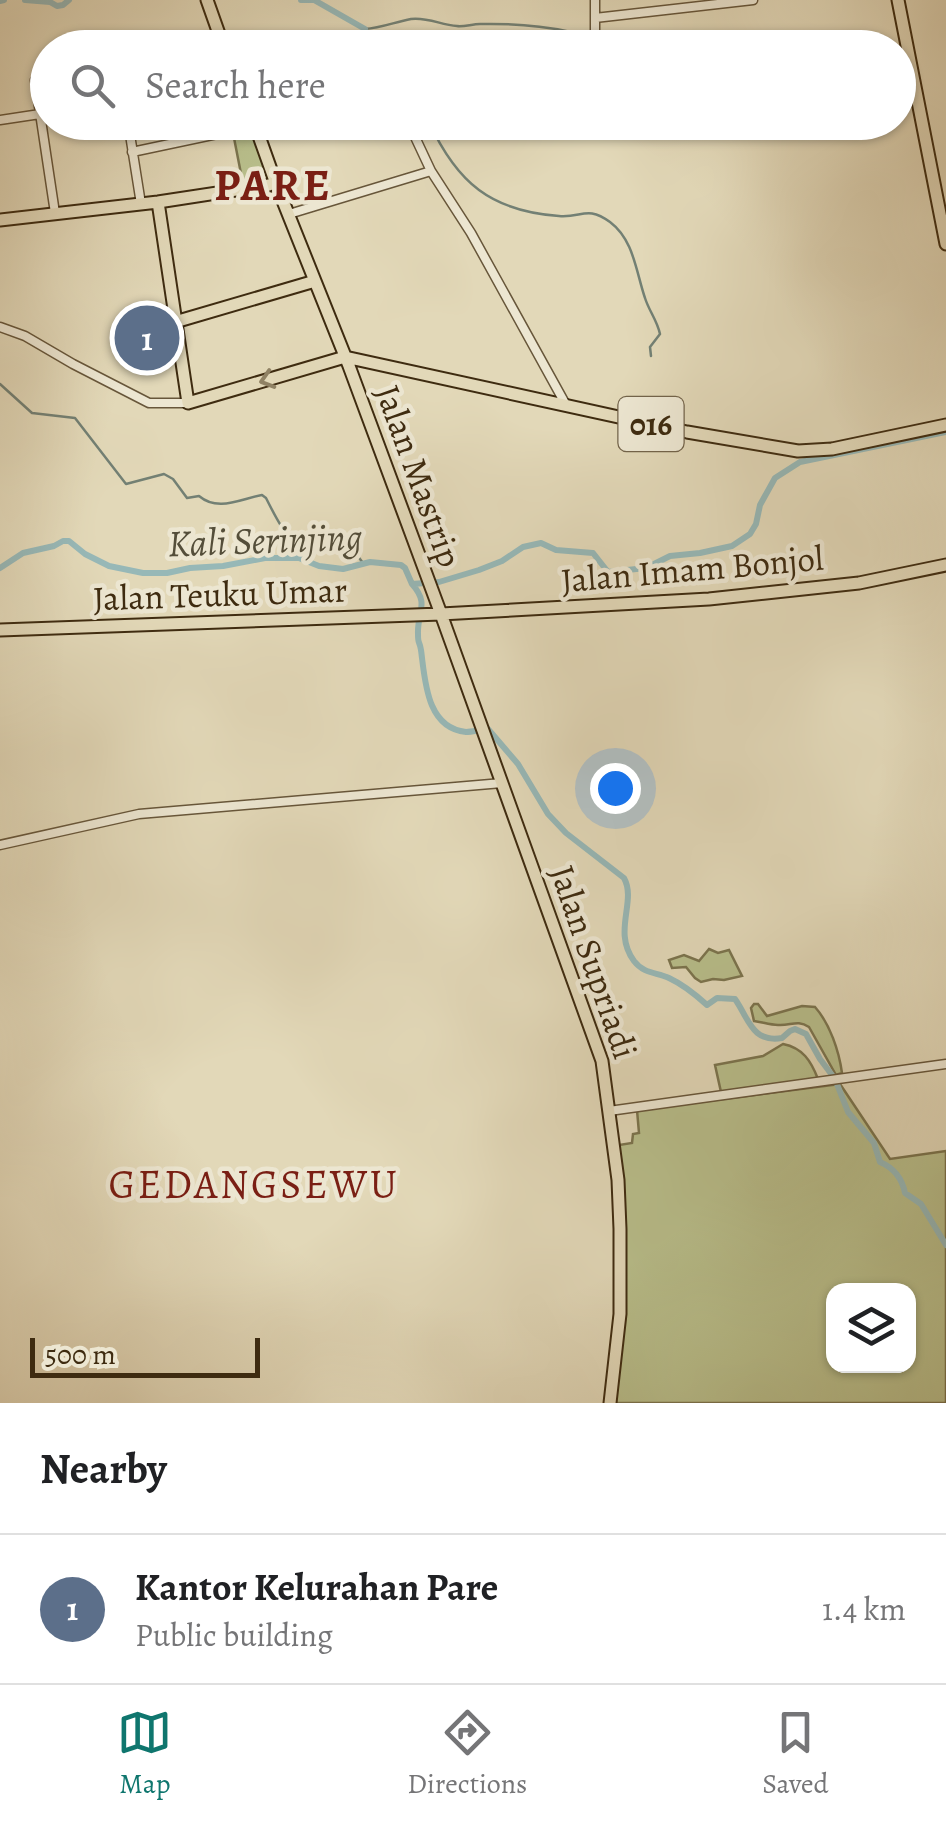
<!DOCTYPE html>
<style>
body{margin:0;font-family:Alegreya,serif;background:#f2f2f2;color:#202124}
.controls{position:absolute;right:30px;bottom:30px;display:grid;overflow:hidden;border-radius:20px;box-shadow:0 2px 8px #0004}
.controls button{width:90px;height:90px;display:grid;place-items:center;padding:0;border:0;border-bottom:2px solid #e0e0e0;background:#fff;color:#202124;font:50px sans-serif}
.scale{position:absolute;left:30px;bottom:25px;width:230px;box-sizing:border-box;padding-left:10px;border:5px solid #3e2b10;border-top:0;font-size:28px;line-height:35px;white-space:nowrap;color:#3e2b10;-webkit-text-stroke:8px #ece6d1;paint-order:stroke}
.you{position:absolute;left:615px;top:788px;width:35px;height:35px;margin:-25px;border:8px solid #fff;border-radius:50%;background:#1a73e8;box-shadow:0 0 0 15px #1a73e833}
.badge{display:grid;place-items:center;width:65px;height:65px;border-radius:50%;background:#0f766e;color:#fff;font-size:32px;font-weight:700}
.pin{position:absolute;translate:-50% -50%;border:5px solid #fff;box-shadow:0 2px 10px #0006}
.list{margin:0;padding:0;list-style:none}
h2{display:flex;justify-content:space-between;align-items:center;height:130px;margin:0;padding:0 40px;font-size:42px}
h2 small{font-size:32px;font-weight:400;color:#757577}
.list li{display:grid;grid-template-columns:65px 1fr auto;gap:30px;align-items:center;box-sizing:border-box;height:150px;padding:0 40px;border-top:2px solid #e0e0e0}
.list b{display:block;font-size:38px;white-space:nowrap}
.list p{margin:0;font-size:32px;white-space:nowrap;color:#757577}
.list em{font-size:32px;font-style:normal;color:#757577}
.icon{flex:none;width:55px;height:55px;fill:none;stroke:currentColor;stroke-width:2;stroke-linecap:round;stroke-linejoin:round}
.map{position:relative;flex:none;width:946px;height:1403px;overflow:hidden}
.search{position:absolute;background:#fff;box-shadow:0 2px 8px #0004;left:30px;right:30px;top:30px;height:110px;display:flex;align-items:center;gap:25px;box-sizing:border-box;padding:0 35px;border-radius:55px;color:#757577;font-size:38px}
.sheet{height:280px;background:#fff}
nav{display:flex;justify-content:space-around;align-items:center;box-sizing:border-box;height:140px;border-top:2px solid #e0e0e0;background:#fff;font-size:28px;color:#757577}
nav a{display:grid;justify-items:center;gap:5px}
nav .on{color:#0f766e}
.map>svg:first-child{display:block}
.green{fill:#b8be8b;stroke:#7b744e;stroke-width:2.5;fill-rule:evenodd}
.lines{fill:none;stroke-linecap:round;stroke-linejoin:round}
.stream{stroke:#738074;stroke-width:2.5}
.river{stroke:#97b8b7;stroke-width:6}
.minor-casing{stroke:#67563a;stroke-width:11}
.major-casing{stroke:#3e2b10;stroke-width:15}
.minor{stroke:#ece6d1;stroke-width:8}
.major{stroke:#e2d8b8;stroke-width:11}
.oneway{stroke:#908264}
.labels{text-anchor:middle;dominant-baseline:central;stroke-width:9;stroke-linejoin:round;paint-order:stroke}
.shield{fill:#ece6d1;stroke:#72634a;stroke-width:2.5}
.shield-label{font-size:32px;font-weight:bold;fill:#3e2b10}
.street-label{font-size:35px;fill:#3e2b10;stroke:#ece6d1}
.water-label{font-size:38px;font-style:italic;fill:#544e3a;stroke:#ece6d1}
.quarter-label{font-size:40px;letter-spacing:2.5px;fill:#7a1f14;stroke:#ece6d1}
.district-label{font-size:45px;font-weight:bold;letter-spacing:2.5px;fill:#7a1f14;stroke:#ece6d1}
</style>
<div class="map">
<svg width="946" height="1403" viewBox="0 0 946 1403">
<rect width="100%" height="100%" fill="#e2d8b8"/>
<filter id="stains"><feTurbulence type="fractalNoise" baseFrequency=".002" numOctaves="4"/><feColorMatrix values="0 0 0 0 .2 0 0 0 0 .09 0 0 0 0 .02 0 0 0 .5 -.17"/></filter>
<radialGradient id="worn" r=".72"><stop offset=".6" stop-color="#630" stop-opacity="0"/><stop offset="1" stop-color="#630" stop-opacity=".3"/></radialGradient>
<path class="green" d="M257 132 275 181 244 189 234 138Z
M709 949 718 953 729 950 742 976 724 980 713 979 701 982 695 978 686 967 672 968 669 960 684 955 699 961Z
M754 1004H758L767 1016 802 1006 815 1007C830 1024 839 1051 842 1073L836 1075 809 1027C797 1019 791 1026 778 1025 770 1025 762 1022 754 1021L751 1008Z
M783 1044C803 1048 811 1061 818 1079L721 1092 715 1065 763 1056Z
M840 1084 890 1159 946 1151V1403H615L625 1233 619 1145 632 1143 633 1134 639 1133 637 1110ZM834 1290H908V1366H834Z"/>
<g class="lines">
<path class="stream" d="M365 29C381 28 395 22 411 19 428 17 441 25 457 26 464 27 472 24 480 24 527 23 576 28 618 48
M367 32 377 48
M429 122C457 183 491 211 559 216 582 218 587 205 610 222 634 240 636 272 645 298 649 311 657 320 660 334L650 347 651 356
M847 122 852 124
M0 384 32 413 75 418 126 484 164 474 173 479 187 498 199 496C218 512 240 499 262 495L266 498C290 546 296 553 351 547L363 563"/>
<path class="river" d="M25 0 50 2 57 6 63 5 69 0
M301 0H312
M314 0 365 29
M0 1 4 0
M0 568 23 553 54 546 63 541H69L85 554 109 566 143 573H167L190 568 223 566 265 558H299L319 566 343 569 370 562 401 565 405 568 412 584 439 582 479 570 502 561 523 547 541 543 556 550 593 553 608 572 646 568 670 556 700 553 732 546 750 534 756 524 760 505 775 478 800 462 946 432
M412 584C430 604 417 612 418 634 418 645 419 639 421 650 425 679 426 728 466 732 473 732 481 729 488 729L518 764 548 814 566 833 624 878C637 902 612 931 634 961 644 974 656 972 669 978 682 984 696 995 707 1005L717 998 735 999C749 1019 752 1043 782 1038L790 1031 795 1029 806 1034 820 1059 835 1079 848 1112 874 1143 880 1162C894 1168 902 1178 905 1193L921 1204 946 1245"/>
<defs>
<path id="minor" d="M595 18 753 0
M595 48V0
M48 78 35 80 55 213
M0 120 40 114
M128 122 141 204
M408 122 431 171 471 233 566 405
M132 152 255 126
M289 214 431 171
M0 327 25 336 73 364 149 403H188
M0 845 139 814 502 783
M609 1111 946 1064"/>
<path id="major" d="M207 0 224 48
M898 0 946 244
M254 122 275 181
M277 186 349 366 441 614 602 1061 618 1180 620 1229V1314L610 1403
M158 202 188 403 345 357 687 432 798 451 832 449 946 425
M0 220 158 202 269 185
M175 322 315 281
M0 630 441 614 709 599 859 583 946 565"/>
</defs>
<use href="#minor" class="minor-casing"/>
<use href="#major" class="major-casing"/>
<use href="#minor" class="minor"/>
<use href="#major" class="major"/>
</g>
<defs><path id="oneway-chevron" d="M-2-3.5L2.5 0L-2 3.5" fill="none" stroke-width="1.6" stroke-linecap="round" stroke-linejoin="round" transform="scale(2.5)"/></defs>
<use class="oneway" href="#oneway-chevron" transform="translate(267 380) rotate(163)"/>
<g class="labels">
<rect class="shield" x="618.5" y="397" width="65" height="54" rx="8"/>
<g class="shield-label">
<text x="651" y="424">016</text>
</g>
<g class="street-label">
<text transform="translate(419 476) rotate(70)">Jalan Mastrip</text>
<text transform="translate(692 569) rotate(-5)">Jalan Imam Bonjol</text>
<text transform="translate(220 594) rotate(-2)">Jalan Teuku Umar</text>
<text transform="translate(594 962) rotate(71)">Jalan Supriadi</text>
</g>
<g class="water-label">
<text transform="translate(265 540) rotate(-2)">Kali Serinjing</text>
</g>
<g class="quarter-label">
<text x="254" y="1184">GEDANGSEWU</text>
</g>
<g class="district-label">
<text x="273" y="185">PARE</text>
</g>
</g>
<rect width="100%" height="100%" filter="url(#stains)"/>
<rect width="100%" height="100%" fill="url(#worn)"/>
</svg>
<div class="controls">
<button><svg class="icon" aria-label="layers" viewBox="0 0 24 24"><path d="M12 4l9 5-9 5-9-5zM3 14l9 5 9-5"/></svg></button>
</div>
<div class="scale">500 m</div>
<div class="you"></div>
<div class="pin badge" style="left:147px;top:338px;background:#5c6f8a">1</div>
<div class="search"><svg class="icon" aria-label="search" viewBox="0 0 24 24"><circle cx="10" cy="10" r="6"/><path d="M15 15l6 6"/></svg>Search here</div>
</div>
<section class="sheet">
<h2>Nearby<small></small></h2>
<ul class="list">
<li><span class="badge" style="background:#5c6f8a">1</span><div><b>Kantor Kelurahan Pare</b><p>Public building</p></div><em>1.4 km</em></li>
</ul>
</section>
<nav>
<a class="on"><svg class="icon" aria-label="map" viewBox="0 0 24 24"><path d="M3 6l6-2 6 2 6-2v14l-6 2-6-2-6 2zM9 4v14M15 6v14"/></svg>Map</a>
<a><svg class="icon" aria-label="directions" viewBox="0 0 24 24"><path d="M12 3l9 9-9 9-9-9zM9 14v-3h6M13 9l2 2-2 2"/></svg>Directions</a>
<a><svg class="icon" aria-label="saved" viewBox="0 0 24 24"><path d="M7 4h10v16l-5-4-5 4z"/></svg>Saved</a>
</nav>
